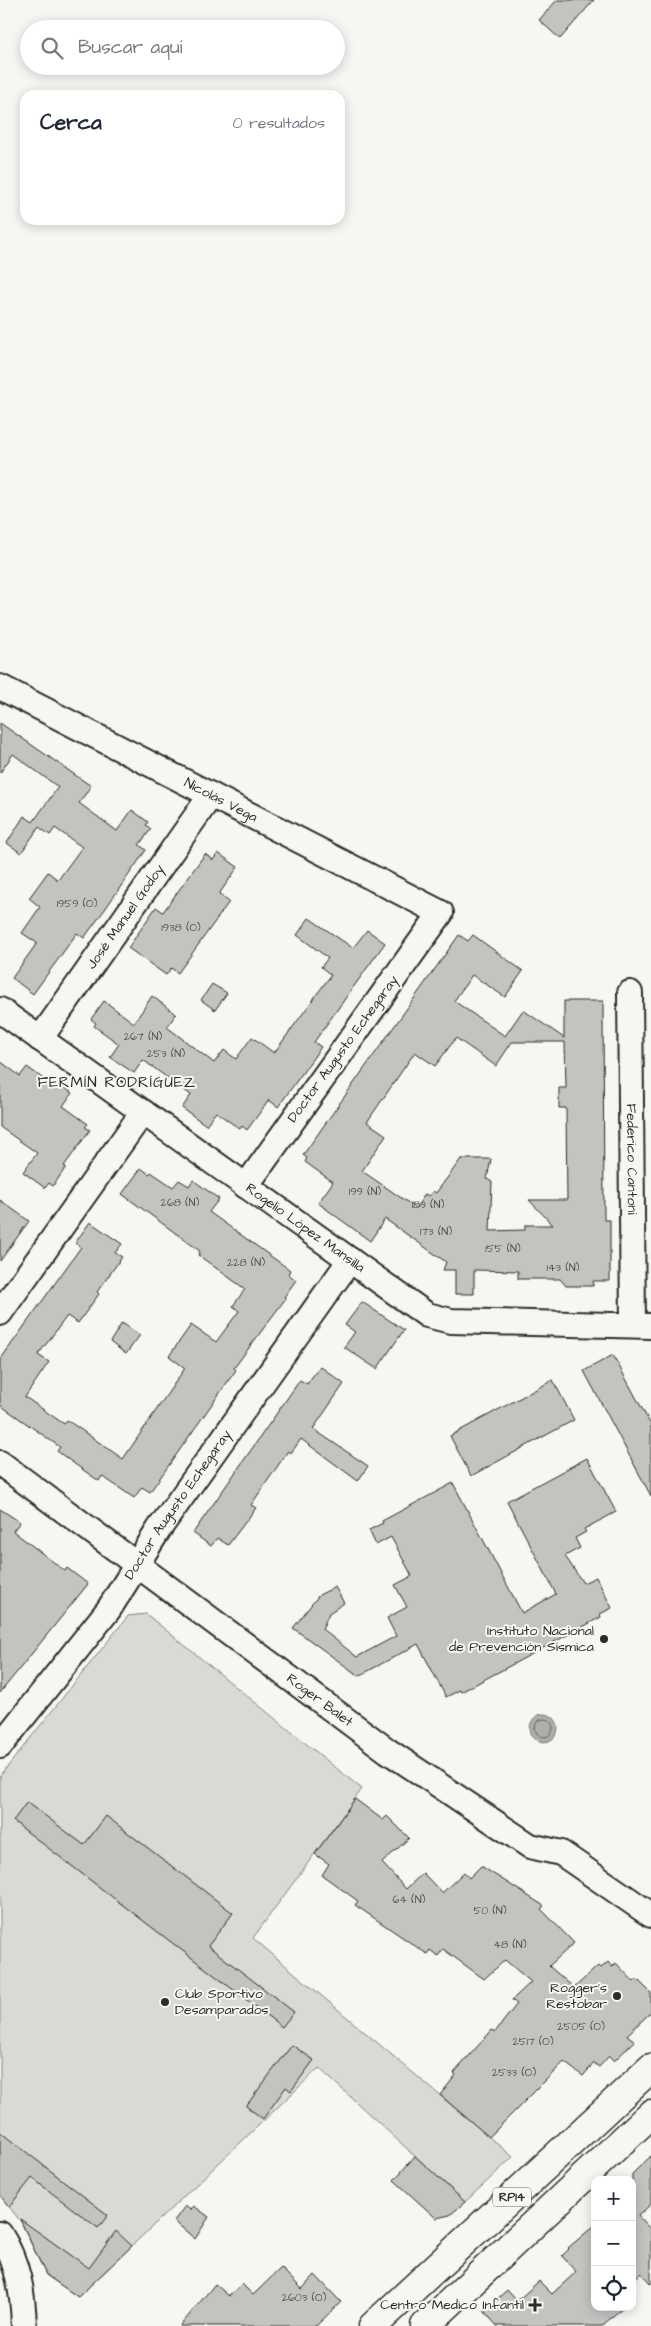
<!DOCTYPE html>
<html lang="es">
<meta charset="utf-8">
<style>
body{margin:0;font-family:"Architects Daughter",sans-serif;background:#f2f2f3;color:#1f2937}
.controls{position:absolute;right:15px;bottom:15px;display:grid;overflow:hidden;border-radius:10px;box-shadow:0 2px 12px #0003}
.controls button{width:45px;height:45px;display:grid;place-items:center;padding:0;border:0;border-bottom:1px solid #e0e1e3;background:#fff;color:#1f2937;font:25px sans-serif}
.list{margin:0;padding:0;list-style:none}
h2{display:flex;justify-content:space-between;align-items:center;height:65px;margin:0;padding:0 20px;font-size:21px}
h2 small{font-size:16px;font-weight:400;color:#747a83}
.icon{flex:none;width:28px;height:28px;fill:none;stroke:currentColor;stroke-width:2;stroke-linecap:round;stroke-linejoin:round}
.map{position:relative;flex:none;width:651px;height:2326px;overflow:hidden}
.search{position:absolute;background:#fff;box-shadow:0 2px 12px #0003;left:20px;top:20px;width:325px;height:55px;display:flex;align-items:center;gap:12px;box-sizing:border-box;padding:0 18px;border-radius:28px;color:#747a83;font-size:19px}
.panel{position:absolute;background:#fff;box-shadow:0 2px 12px #0003;left:20px;top:90px;width:325px;height:135px;border-radius:15px}
.map>svg:first-child{display:block}
.green{fill:#d9d9d5;stroke:#828280}
.water{fill:#aeaeab;stroke:#7a7a78}
.lines{fill:none;stroke-linecap:round;stroke-linejoin:round}
.shore{stroke:#5f5f5e;stroke-width:1}
.building{fill:#c3c3c0;stroke:#2b2b2b;fill-rule:evenodd}
.minor-casing{stroke:#2b2b2b;stroke-width:28}
.primary-casing{stroke:#2b2b2b;stroke-width:31}
.minor{stroke:#f6f6f2;stroke-width:24}
.primary{stroke:#f6f6f2;stroke-width:28}
.poi-dot{fill:#2b2b2b;stroke:#f6f6f2;stroke-width:2}
.labels{text-anchor:middle;dominant-baseline:central;stroke-width:4;stroke-linejoin:round;paint-order:stroke}
.number-label{font-size:11px;fill:#515150}
.shield{fill:#f6f6f2;stroke:#686867;stroke-width:1}
.shield-label{font-size:12px;font-weight:bold;fill:#2b2b2b}
.street-label{font-size:14px;fill:#2b2b2b;stroke:#f6f6f2}
.poi-label{font-size:14px;fill:#2b2b2b;stroke:#f6f6f2;text-anchor:end}
.neighbourhood-label{font-size:15px;letter-spacing:1px;fill:#2b2b2b;stroke:#f6f6f2}
</style>
<div class="map">
<svg width="651" height="2326" viewBox="0 0 651 2326">
<rect width="100%" height="100%" fill="#f6f6f2"/>
<filter id="ink" filterUnits="userSpaceOnUse"><feTurbulence type="fractalNoise" baseFrequency=".02" numOctaves="2"/><feDisplacementMap in="SourceGraphic" scale="10" xChannelSelector="R" yChannelSelector="G"/><feConvolveMatrix kernelMatrix="1 2 1 2 8 2 1 2 1" color-interpolation-filters="sRGB"/></filter>
<g filter="url(#ink)">
<path class="green" d="M146 1614 362 1789 253 1938 513 2157 465 2202 319 2068 78 2297 46 2275 21 2222 0 2195V1776L128 1616Z"/>
<path class="water" d="M530 1728a14 14 0 1 1 28 0a14 14 0 1 1-28 0Z"/>
<g class="lines">
<path class="shore" d="M535 1728a9 9 0 1 1 18 0a9 9 0 1 1-18 0Z"/>
</g>
<path class="building" d="M557 0H594L560 39 539 20Z
M0 723 91 786 79 803 117 831 132 810 148 822 146 825 151 829 139 845 146 850 103 912 84 938 77 933 33 994 12 978 37 943 22 933 40 907 29 898 48 872 58 880 82 847 55 828 50 835 39 827 21 853 7 843 24 816 33 822 58 787 13 754 0 773Z
M218 853 238 867 219 894 229 902 178 973 171 968 166 975 128 948 156 907 163 912 205 854 213 860Z
M309 918 353 948 367 930 385 943 314 1042 321 1047 278 1107 269 1100 247 1130 242 1126 240 1129 216 1112 206 1125 182 1108 191 1095 143 1060 134 1073 110 1057 119 1044 94 1026 96 1023 91 1019 104 1001 134 1023 152 996 176 1014 167 1027 214 1063 224 1050 236 1059 252 1037 274 1053 331 975 321 967 328 958 297 935Z
M459 935 468 941 473 935 523 971 505 997 472 975 454 1001 505 1036 523 1010 564 1038V1001H603L604 1220H610V1281H593V1286H566L560 1279H518V1271L474 1270V1294H455V1270H443L446 1262 385 1219 370 1241 318 1203 333 1182 305 1162 307 1158 303 1155ZM456 1038 496 1066 512 1042H565L566 1088H559V1108H566L567 1200H529L553 1225H525V1230L490 1231 492 1182 487 1179 491 1159H461L436 1193 433 1191 429 1196 425 1194 416 1208 362 1171 386 1135 367 1122 415 1052 435 1066Z
M212 984 227 993 215 1010 201 1000Z
M0 1061 20 1076 27 1067 45 1080 47 1078 56 1085 58 1083 72 1093 63 1106 88 1124 85 1127 90 1130 64 1166 66 1167 53 1186 49 1183 45 1188 23 1172 37 1153 0 1127Z
M141 1168 149 1174 151 1172 173 1187 179 1180 189 1186 193 1180 219 1199 209 1212 290 1270 288 1274 296 1280 284 1297 286 1298 234 1368 236 1370 150 1492 142 1487 134 1498 102 1476 99 1481 76 1465 57 1451 60 1447 0 1405V1360L81 1247 75 1243 90 1222 122 1244 115 1253 122 1257 97 1292 99 1294 78 1323 67 1316 38 1355 49 1362 25 1397 64 1424 67 1420 123 1459 185 1368 169 1356 191 1325 216 1342 239 1311 233 1306 245 1289 198 1255 200 1251 122 1194Z
M0 1200 29 1221 0 1261Z
M362 1302 404 1330 377 1369 344 1347 355 1332 345 1325Z
M122 1323 140 1335 126 1354 110 1342Z
M613 1355 651 1425V1496L584 1371Z
M320 1366 344 1384 313 1429 368 1466 358 1481 301 1439 291 1453 288 1451 251 1505 256 1508 228 1545 217 1538 211 1546 193 1533 300 1380 307 1384Z
M553 1380 574 1420 471 1476 450 1436Z
M587 1458 616 1512 584 1529 586 1532 575 1538 580 1548 565 1556 583 1583 596 1577 612 1608 600 1614 601 1617 461 1692 460 1690 446 1697 418 1644 359 1676 293 1628 319 1595 335 1587 344 1603 329 1613 322 1629 357 1657 396 1636 387 1618 407 1607 395 1585 412 1576 391 1537 376 1545 369 1530 383 1523 382 1521 453 1483 522 1613 556 1594 507 1501Z
M0 1509 20 1522 13 1531 65 1571 67 1568 88 1584 0 1693Z
M355 1799 383 1820 387 1816 409 1838 382 1863 406 1889 423 1873 442 1893 464 1872 469 1878 481 1866 544 1906 541 1909 574 1943 549 1966 574 1988 598 1966 601 1968 608 1962 612 1967 616 1963 634 1982 637 1979 651 1993V2012L627 2035 635 2041 614 2061 609 2056 599 2067 594 2063 583 2076 564 2062 489 2137 440 2095 456 2075 454 2073 492 2030 495 2032 517 2004 512 2000 531 1982 505 1960 484 1979 443 1949 438 1956 430 1950 427 1954 355 1905 358 1901 322 1875 329 1864 315 1854Z
M27 1802 84 1845 106 1816 233 1913 208 1946 294 2012 282 2027 13 1821Z
M292 2045 314 2060 291 2091 286 2087 263 2119 246 2106Z
M0 2132 108 2215 98 2228 32 2178 9 2207 0 2195Z
M415 2156 465 2202 450 2215 436 2218 394 2180Z
M651 2156V2204L638 2216 651 2230V2284L641 2273 632 2281V2174Z
M185 2206 191 2210 194 2206 209 2217 195 2239 174 2221Z
M20 2219 89 2268 116 2231 132 2246 78 2297 46 2275Z
M595 2225V2307H623L602 2326H497L484 2311 507 2290 517 2301 539 2281 552 2294 576 2272 562 2256 569 2249 568 2248Z
M281 2268 302 2289 315 2275 341 2302 316 2326H180L215 2284 229 2296 242 2284 253 2295Z"/>
<g class="lines">
<defs>
<g id="minor">
<path id="s1" d="M0 687 441 913 246 1186"/>
<path id="s2" d="M630 993 633 1325"/>
<path id="s3" d="M0 1010 427 1315 451 1321 651 1326"/>
<path id="s4" d="M40 1039 211 795"/>
<path d="M0 1313 143 1112"/>
<path id="s5" d="M0 1463 388 1751 530 1846 561 1853 651 1915"/>
<path id="s6" d="M0 1746 109 1609 159 1529 350 1260"/>
<path d="M0 2234C18 2262 23 2293 24 2326"/>
</g>
<path id="primary" d="M373 2326 651 2068
M425 2326 651 2114"/>
</defs>
<use href="#minor" class="minor-casing"/>
<use href="#primary" class="primary-casing"/>
<use href="#minor" class="minor"/>
<use href="#primary" class="primary"/>
</g>
</g>
<g class="poi-dot">
<circle cx="604" cy="1639" r="5"/>
<circle cx="617" cy="1996" r="5"/>
<circle cx="165" cy="2002" r="5"/>
<path d="M532.5 2297.5h5v5h5v5h-5v5h-5v-5h-5v-5h5z"/>
</g>
<g class="labels">
<g class="number-label">
<text x="77" y="903">1959 (O)</text>
<text x="181" y="927">1938 (O)</text>
<text x="143" y="1036">267 (N)</text>
<text x="166" y="1053">253 (N)</text>
<text x="365" y="1191">199 (N)</text>
<text x="180" y="1202">268 (N)</text>
<text x="428" y="1204">183 (N)</text>
<text x="436" y="1231">173 (N)</text>
<text x="503" y="1248">155 (N)</text>
<text x="246" y="1262">228 (N)</text>
<text x="563" y="1267">143 (N)</text>
<text x="409" y="1899">64 (N)</text>
<text x="490" y="1910">50 (N)</text>
<text x="510" y="1944">48 (N)</text>
<text x="581" y="2026">2505 (O)</text>
<text x="533" y="2041">2517 (O)</text>
<text x="514" y="2072">2533 (O)</text>
<text x="304" y="2297">2603 (O)</text>
</g>
<rect class="shield" x="493" y="2187.5" width="38" height="19" rx="4"/>
<g class="shield-label">
<text x="512" y="2197">RP14</text>
</g>
<g class="street-label">
<text stroke="none"><textPath href="#s1" startOffset="248">Nicolás Vega</textPath></text>
<text stroke="none"><textPath href="#s4" startOffset="149">José Manuel Godoy</textPath></text>
<text transform="translate(343 1049) rotate(-54)">Doctor Augusto Echegaray</text>
<text stroke="none"><textPath href="#s2" startOffset="166">Federico Cantoni</textPath></text>
<text stroke="none"><textPath href="#s3" startOffset="375">Rogelio López Mansilla</textPath></text>
<text stroke="none"><textPath href="#s6" startOffset="300">Doctor Augusto Echegaray</textPath></text>
<text stroke="none"><textPath href="#s5" startOffset="398">Roger Balet</textPath></text>
</g>
<g class="poi-label">
<text x="594" y="1631">Instituto Nacional<tspan x="594" dy="16">de Prevención Sísmica</tspan></text>
<text x="607" y="1988">Rogger's<tspan x="607" dy="16">Restobar</tspan></text>
<text x="175" y="1994" text-anchor="start">Club Sportivo<tspan x="175" dy="16">Desamparados</tspan></text>
<text x="524" y="2305">Centro Medico Infantil</text>
</g>
<g class="neighbourhood-label">
<text x="117" y="1082">FERMÍN RODRÍGUEZ</text>
</g>
</g>
</svg>
<div class="controls">
<button>+</button>
<button>−</button>
<button><svg class="icon" aria-label="locate" viewBox="0 0 24 24"><circle cx="12" cy="12" r="6"/><path d="M12 2v4M12 18v4M2 12h4M18 12h4"/></svg></button>
</div>
<div class="search"><svg class="icon" aria-label="search" viewBox="0 0 24 24"><circle cx="10" cy="10" r="6"/><path d="M15 15l6 6"/></svg>Buscar aquí</div>
<section class="panel">
<h2>Cerca<small>0 resultados</small></h2>
<ul class="list">
</ul>
</section>
</div>
